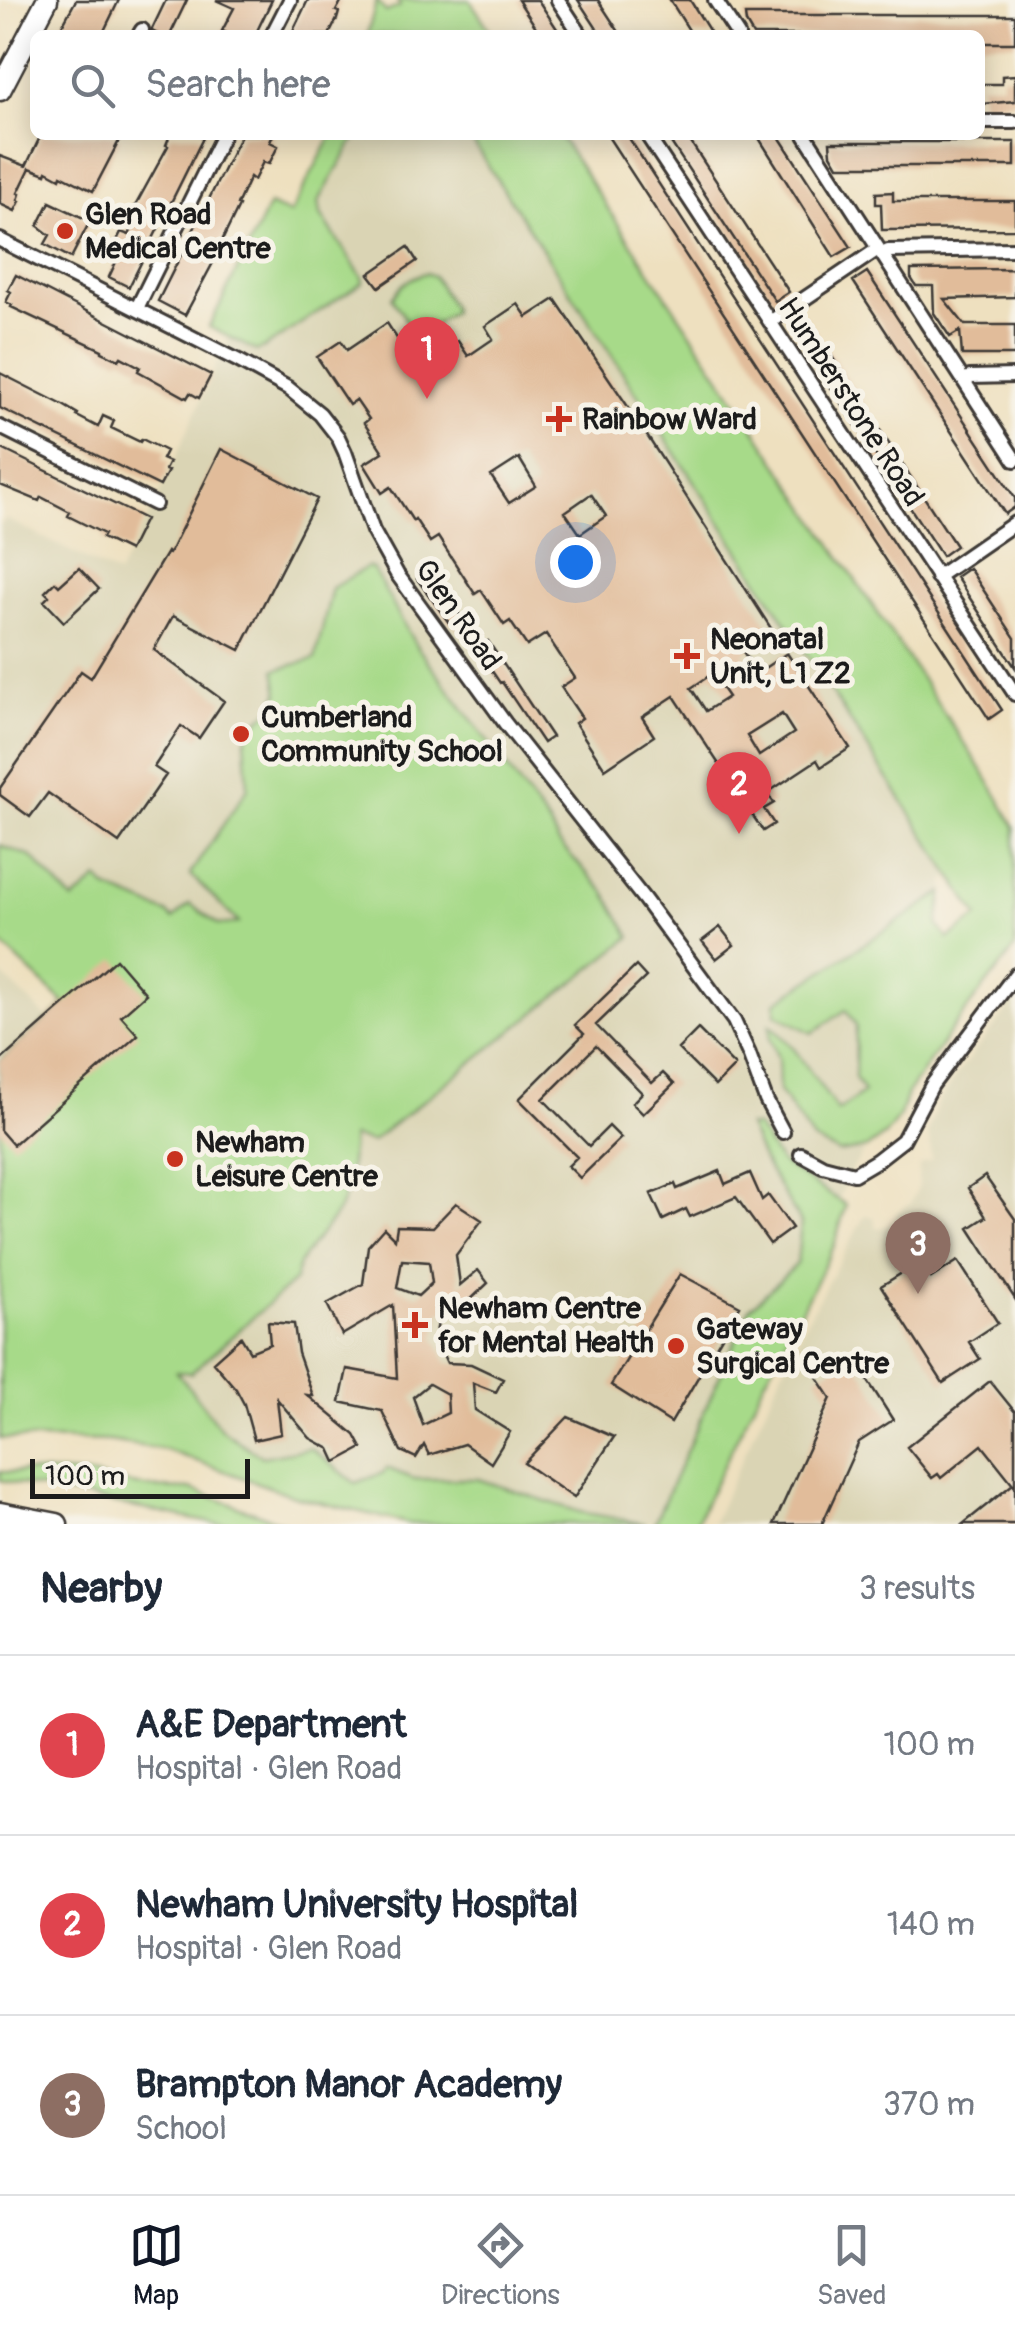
<!DOCTYPE html>
<meta charset="utf-8">
<style>
body{margin:0;font-family:Pangolin,sans-serif;background:#f6f6f7;color:#1f2937}
.scale{position:absolute;left:30px;bottom:25px;width:220px;box-sizing:border-box;padding-left:10px;border:5px solid #1c1c1c;border-top:0;font-size:28px;line-height:35px;white-space:nowrap;color:#1c1c1c;-webkit-text-stroke:8px #f7f3e8;paint-order:stroke}
.you{position:absolute;left:575px;top:562px;width:35px;height:35px;margin:-25px;border:8px solid #fff;border-radius:50%;background:#1a73e8;box-shadow:0 0 0 15px #1a73e833}
.badge{display:grid;place-items:center;width:65px;height:65px;border-radius:50%;background:#111827;color:#fff;font-size:32px;font-weight:700}
.pin{position:absolute;translate:-50% -82px;filter:drop-shadow(0 2px 5px #0008)}
.pin::after{content:'';position:absolute;top:52px;width:35px;height:30px;background:inherit;clip-path:polygon(0 0,100% 0,50% 100%)}
.list{margin:0;padding:0;list-style:none}
h2{display:flex;justify-content:space-between;align-items:center;height:130px;margin:0;padding:0 40px;font-size:42px}
h2 small{font-size:32px;font-weight:400;color:#747a83}
.list li{display:grid;grid-template-columns:65px 1fr auto;gap:30px;align-items:center;box-sizing:border-box;height:180px;padding:0 40px;border-top:2px solid #e0e1e3}
.list b{display:block;font-size:38px;white-space:nowrap}
.list p{margin:0;font-size:32px;white-space:nowrap;color:#747a83}
.list em{font-size:32px;font-style:normal;color:#747a83}
.icon{flex:none;width:55px;height:55px;fill:none;stroke:currentColor;stroke-width:2;stroke-linecap:round;stroke-linejoin:round}
.map{position:relative;flex:none;width:1015px;height:1524px;overflow:hidden}
.search{position:absolute;background:#fff;box-shadow:0 5px 25px #0003;left:30px;right:30px;top:30px;height:110px;display:flex;align-items:center;gap:25px;box-sizing:border-box;padding:0 35px;border-radius:15px;color:#747a83;font-size:38px}
.sheet{height:670px;background:#fff}
nav{display:flex;justify-content:space-around;align-items:center;box-sizing:border-box;height:140px;border-top:2px solid #e0e1e3;background:#fff;font-size:28px;color:#747a83}
nav a{display:grid;justify-items:center;gap:5px}
nav .on{color:#111827}
.map>svg:first-child{display:block}
.built{fill:#dad4b4}
.green{fill:#a7da89;stroke:#627b52;stroke-width:2.5}
.building{fill:#e1bc9a;fill-rule:evenodd}
.lines{fill:none;stroke-linecap:round;stroke-linejoin:round}
.minor-casing{stroke:#3c3934;stroke-width:18}
.primary-casing{stroke:#3c3934;stroke-width:25}
.trunk-casing{stroke:#3c3934;stroke-width:25}
.minor{stroke:#fff;stroke-width:12}
.primary{stroke:#fff;stroke-width:20}
.trunk{stroke:#fff;stroke-width:20}
.poi-dot{fill:#c8321e;stroke:#f7f3e8;stroke-width:4}
.labels{text-anchor:middle;dominant-baseline:central;stroke-width:10;stroke-linejoin:round;paint-order:stroke}
.poi-label{font-size:30px;font-weight:bold;fill:#1c1c1c;stroke:#f7f3e8;text-anchor:start}
.street-label{font-size:30px;fill:#1c1c1c;stroke:#f7f3e8}
</style>
<div class="map">
<svg width="1015" height="1524" viewBox="0 0 1015 1524">
<rect width="100%" height="100%" fill="#f7f3e8"/>
<filter id="ink" filterUnits="userSpaceOnUse"><feTurbulence type="fractalNoise" baseFrequency=".01" numOctaves="2"/><feDisplacementMap in="SourceGraphic" scale="20" xChannelSelector="R" yChannelSelector="G"/><feConvolveMatrix kernelMatrix="1 2 1 2 8 2 1 2 1" color-interpolation-filters="sRGB"/></filter>
<filter id="wash" filterUnits="userSpaceOnUse"><feTurbulence type="fractalNoise" baseFrequency=".0048" numOctaves="4" result="noise"/><feDisplacementMap in="SourceGraphic" scale="40" xChannelSelector="R" yChannelSelector="G"/><feGaussianBlur stdDeviation="2.25" result="paint"/><feColorMatrix in="noise" values="0 0 0 0 0 0 0 0 0 0 0 0 0 0 0 0 0 1.4 0 .05"/><feComposite in="paint" operator="in"/></filter>
<g filter="url(#wash)">
<rect width="100%" height="100%" fill="#eee0bf"/>
<path class="built" d="M357 135H468L951 876 945 881 938 925 949 939 978 917 952 1029 907 1094 900 1116 885 1135 867 1148 850 1172 821 1242 751 1308 654 1524 580 1512 478 1479H414L388 1468 383 1472 355 1483 311 1448 262 1457 222 1430 176 1371 296 1266 322 1235 304 1029 167 913 106 888 73 902 33 857 0 844V525L6 519 118 575 155 504 226 344 227 335 209 327 269 205 290 214 302 190 319 201Z
M0 973 48 1019 0 1061Z
M1015 1000V1524H712L801 1331 865 1215 874 1217 876 1228 898 1224 896 1213 910 1204 918 1188 919 1165 932 1160 928 1131 937 1105 960 1070Z"/>
<path class="green" d="M377 0 386 12 400 6 397 0H470L493 35H367Z
M332 135H357L319 201 321 215 362 277 363 282 264 348 256 351 209 327 269 205 290 214Z
M468 135H559L984 773 1015 827V948L952 1029 907 1094 900 1116 885 1135 867 1148 839 1153 813 1140 779 1091 778 1058 770 1039V1025L793 1047 838 1111 864 1092 855 1078 856 1025 846 1010 812 1033 776 1014V1002L943 892 938 925 948 939 978 917Z
M426 273 434 276 452 307V312L423 333 411 328 392 298C400 285 412 276 426 273Z
M367 567 373 569 415 644 549 824 559 843 605 892 631 937 371 1142 352 1137C350 1161 350 1185 340 1207 328 1232 297 1253 295 1280L191 1373 177 1372 222 1430 262 1457 311 1448 355 1483 383 1473 387 1468 414 1479H478L580 1512 646 1524H411L297 1497 166 1450 109 1441 0 1438V1061L65 1004 0 943V845L32 857 73 901 98 879 106 888 167 913 173 919 190 904 219 925 239 923 190 874 248 788 245 741 251 728 270 710 279 693 275 670 315 659 332 588Z
M748 1126 757 1127 780 1162 846 1205 834 1246 764 1382 695 1524H654L750 1308 797 1264 801 1223 762 1159Z
M0 1472H50L89 1475 151 1488 190 1489 287 1524H216L0 1480Z"/>
<g id="blocks">
<path class="building" d="M76 0H119L102 35H57Z
M166 0H187L170 35H160L152 31V29Z
M216 0H272L255 35H231L222 31 234 8Z
M308 0H342L336 11 339 12 337 19 329 35H291Z
M518 0H538L561 35H541Z
M578 0H598L621 35H601Z
M670 0H690L712 35H692Z
M745 15H1015V43H980V35H753L746 23Z
M1015 75V101L982 104 980 84H1002V76Z
M41 135H112L120 139 93 191 61 175 60 178 47 171 46 174 30 168 18 193 20 194 18 200 20 201 15 211 0 204V156L26 166Z
M170 135H197L203 138 129 287 109 277 116 262 108 259 121 232 129 235 140 213 133 210 168 146 166 145Z
M241 135H273L270 142 278 146 269 164 263 162 254 180 250 177 237 205 239 206 220 245 222 246 185 315 158 301Z
M607 135H627L1002 710 989 719Z
M666 135H686L789 292 775 301Z
M757 135H778L851 247 834 257Z
M830 142H1015V166H838L831 154Z
M893 192V201H1015V229L882 230 881 204H876V193Z
M50 202 90 221 71 258 45 244 50 235 38 226Z
M408 247 417 261 379 287 369 274Z
M1015 269V297L944 299 965 325H1015V355H962L960 331 950 337 934 313 933 286H916L911 278V270Z
M867 272 1015 498V507L1005 514 853 281Z
M16 275 211 375 199 398 190 393 187 398 138 371 140 367 121 357 119 360 102 352V350L11 307 12 305 6 302 11 292 8 290Z
M555 299 635 417 774 633 744 653 757 673 787 653 850 748 821 767 817 760 767 793 774 803 764 809 774 824 763 831 674 696 642 717 654 736 605 769 575 723 582 718 561 687 575 678 546 634 527 646 510 621 504 625 481 590 475 594 438 537 430 542 415 519 413 521 391 487 382 493 364 464 383 452 364 423 369 419 356 400 349 405 317 357 341 341 347 350 387 323 422 377 448 360 443 352 458 341 468 356 493 339 485 326 518 304 527 317ZM519 458 536 486 509 503 491 476ZM591 494 606 516 580 534 565 512ZM712 674 728 697 706 711 691 688ZM782 714 794 733 759 756 747 736Z
M804 314 956 546 942 556 789 324Z
M0 373 63 405 78 414 77 416 98 427 103 416 114 421 111 428 140 442 142 439 166 451 162 459 169 462 165 470 168 471 160 486 0 408Z
M0 448 145 519 129 551 102 538 104 534 68 516 70 512 41 497 39 501 0 485Z
M221 449 317 499 240 650 173 616 154 650 224 701 199 738 181 726 154 767 166 775 119 843 48 793 30 817 0 795V788L81 671 91 678 167 552 169 554Z
M79 568 99 589 64 622 44 601 49 596 45 592 55 582 59 586Z
M969 568 1015 638V667L956 577Z
M428 571 466 623 456 629 451 622 449 623 417 579Z
M488 641 552 737 543 743 502 682 500 683 477 649Z
M720 927 734 945 716 959 702 941Z
M116 959 146 994 121 1016 138 1035 13 1145 0 1130V1061Z
M636 966 646 977 596 1025 652 1083 663 1073 674 1084 643 1114 632 1103 642 1093 596 1046 543 1099 589 1146 609 1126 621 1138 580 1178 568 1166 577 1157 519 1099 584 1034 575 1025Z
M698 1029 735 1066 715 1086 678 1049Z
M720 1171 725 1184 750 1173 762 1200 768 1195 792 1228 770 1244 736 1197 690 1217 686 1209 663 1220 651 1194 675 1184 677 1189Z
M985 1176 1015 1219V1299L969 1228 986 1217 968 1188Z
M456 1203 482 1220 456 1255 460 1285 478 1270 488 1283 463 1307 440 1312 435 1338 447 1363 471 1364 503 1379 496 1392 473 1383 475 1410 510 1432 491 1463 464 1444 429 1455 424 1445 416 1458 401 1451 382 1411 340 1402 347 1369 397 1378 393 1305 342 1335 327 1304 363 1284 368 1246 384 1228 395 1239 397 1226 433 1227ZM402 1260 429 1262 432 1283 418 1296 397 1288ZM429 1384 447 1394 448 1413 423 1425 413 1397Z
M958 1261 998 1323 969 1342 980 1359 943 1383 881 1286 920 1262 931 1278Z
M680 1274 740 1306 671 1423 611 1385Z
M268 1322 294 1324 298 1353 313 1396 307 1395 355 1435 362 1448 336 1462 330 1449 310 1438 277 1399 281 1434 254 1440 244 1404 236 1389 213 1362 241 1337 250 1352 270 1344Z
M852 1356 893 1420 859 1442 822 1524H774L831 1398 817 1377Z
M990 1381 1015 1412V1524H963L1013 1484 982 1445 941 1478 938 1474 932 1478 907 1447Z
M568 1417 614 1437 574 1498 524 1463Z"/>
</g>
</g>
<g filter="url(#ink)">
<use href="#blocks" fill-opacity="0" stroke="#3c3934" stroke-width="2.5"/>
<g class="lines">
<defs>
<path id="minor" d="M558 0 581 35
M715 0 738 35
M139 35 142 30
M272 35 290 0
M980 122H1015
M647 135 1015 694
M805 135 1015 460
M0 240 239 361 288 388 320 414 338 437 345 452 373 531 397 574 505 723 644 899 734 1021 749 1054 766 1100 783 1132
M882 254 888 251 1015 249
M137 308 223 135
M770 322 878 249
M964 380 970 377 1015 376
M0 427 155 504
M937 577 1015 523
M801 1154 823 1166 854 1174 876 1161 903 1140 932 1085 1015 975"/>
<path id="primary" d="M0 90 47 0"/>
<path id="trunk" d="M0 1513 57 1524"/>
</defs>
<use href="#minor" class="minor-casing"/>
<use href="#primary" class="primary-casing"/>
<use href="#trunk" class="trunk-casing"/>
<use href="#minor" class="minor"/>
<use href="#primary" class="primary"/>
<use href="#trunk" class="trunk"/>
</g>
</g>
<g class="poi-dot">
<circle cx="65" cy="231" r="10"/>
<path d="M554 404h10v10h10v10h-10v10h-10v-10h-10v-10h10z"/>
<path d="M682 641h10v10h10v10h-10v10h-10v-10h-10v-10h10z"/>
<circle cx="241" cy="734" r="10"/>
<circle cx="175" cy="1159" r="10"/>
<path d="M410 1310h10v10h10v10h-10v10h-10v-10h-10v-10h10z"/>
<circle cx="676" cy="1346" r="10"/>
</g>
<g class="labels">
<g class="poi-label">
<text x="85" y="214">Glen Road<tspan x="85" dy="34">Medical Centre</tspan></text>
<text x="582" y="419">Rainbow Ward</text>
<text x="710" y="639">Neonatal<tspan x="710" dy="34">Unit, L1 Z2</tspan></text>
<text x="261" y="717">Cumberland<tspan x="261" dy="34">Community School</tspan></text>
<text x="195" y="1142">Newham<tspan x="195" dy="34">Leisure Centre</tspan></text>
<text x="438" y="1308">Newham Centre<tspan x="438" dy="34">for Mental Health</tspan></text>
<text x="696" y="1329">Gateway<tspan x="696" dy="34">Surgical Centre</tspan></text>
</g>
<g class="street-label">
<text transform="translate(851 402) rotate(57)">Humberstone Road</text>
<text transform="translate(458 615) rotate(55)">Glen Road</text>
</g>
</g>
</svg>
<div class="scale">100 m</div>
<div class="you"></div>
<div class="pin badge" style="left:427px;top:399px;background:#e0444e">1</div>
<div class="pin badge" style="left:739px;top:834px;background:#e0444e">2</div>
<div class="pin badge" style="left:918px;top:1294px;background:#8d6e63">3</div>
<div class="search"><svg class="icon" aria-label="search" viewBox="0 0 24 24"><circle cx="10" cy="10" r="6"/><path d="M15 15l6 6"/></svg>Search here</div>
</div>
<section class="sheet">
<h2>Nearby<small>3 results</small></h2>
<ul class="list">
<li><span class="badge" style="background:#e0444e">1</span><div><b>A&amp;E Department</b><p>Hospital · Glen Road</p></div><em>100 m</em></li>
<li><span class="badge" style="background:#e0444e">2</span><div><b>Newham University Hospital</b><p>Hospital · Glen Road</p></div><em>140 m</em></li>
<li><span class="badge" style="background:#8d6e63">3</span><div><b>Brampton Manor Academy</b><p>School</p></div><em>370 m</em></li>
</ul>
</section>
<nav>
<a class="on"><svg class="icon" aria-label="map" viewBox="0 0 24 24"><path d="M3 6l6-2 6 2 6-2v14l-6 2-6-2-6 2zM9 4v14M15 6v14"/></svg>Map</a>
<a><svg class="icon" aria-label="directions" viewBox="0 0 24 24"><path d="M12 3l9 9-9 9-9-9zM9 14v-3h6M13 9l2 2-2 2"/></svg>Directions</a>
<a><svg class="icon" aria-label="saved" viewBox="0 0 24 24"><path d="M7 4h10v16l-5-4-5 4z"/></svg>Saved</a>
</nav>
